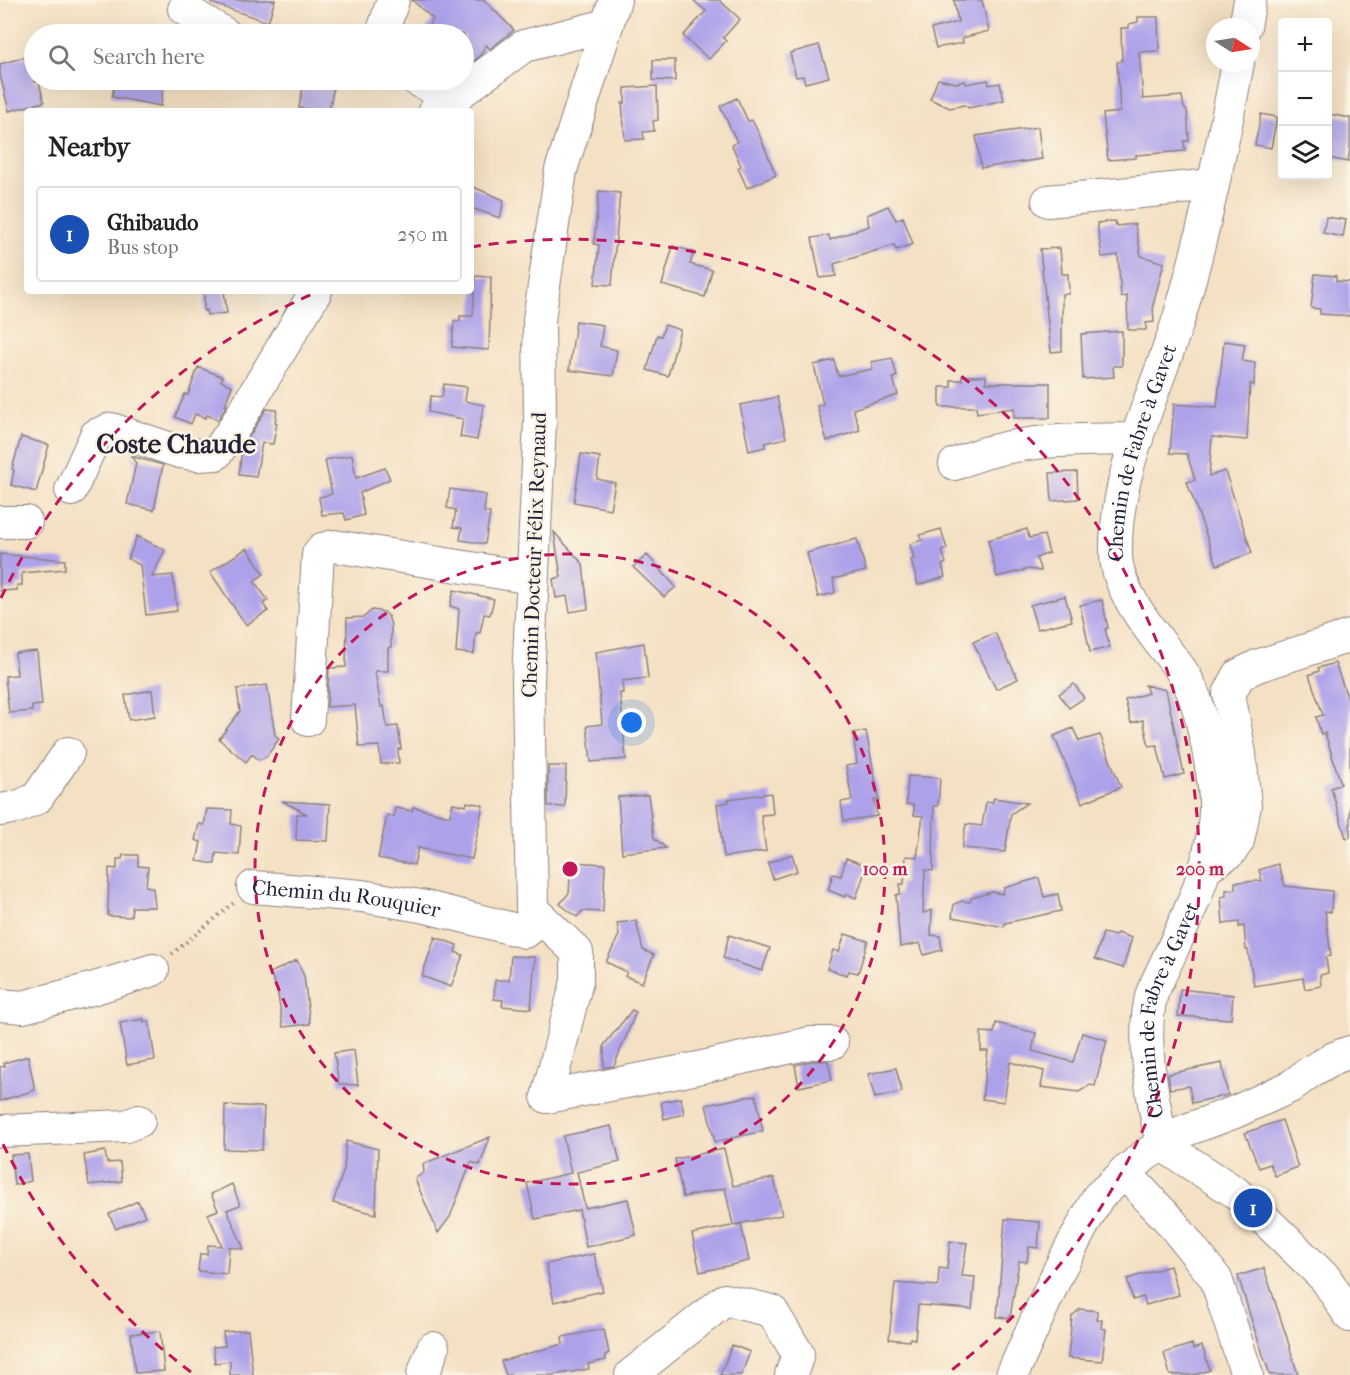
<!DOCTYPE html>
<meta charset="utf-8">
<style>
body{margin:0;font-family:"IM FELL French Canon",serif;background:#f6f6f6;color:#222}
.controls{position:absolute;right:18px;top:18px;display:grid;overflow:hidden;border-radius:6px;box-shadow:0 6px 24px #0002}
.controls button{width:54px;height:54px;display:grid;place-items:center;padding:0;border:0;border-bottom:2px solid #e0e0e0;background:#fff;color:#222;font:30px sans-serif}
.compass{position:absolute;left:1206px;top:18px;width:54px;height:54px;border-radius:50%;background:#fff;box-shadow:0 6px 24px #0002;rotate:102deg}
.you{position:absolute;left:632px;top:723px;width:21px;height:21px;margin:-15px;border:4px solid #fff;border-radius:50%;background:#1a73e8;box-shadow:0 0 0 9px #1a73e833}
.badge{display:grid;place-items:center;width:39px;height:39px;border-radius:50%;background:#d93025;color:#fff;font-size:20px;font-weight:700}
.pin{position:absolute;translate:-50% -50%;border:3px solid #fff;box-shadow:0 2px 6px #0006}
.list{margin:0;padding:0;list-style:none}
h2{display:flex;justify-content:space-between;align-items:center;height:78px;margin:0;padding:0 24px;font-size:26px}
h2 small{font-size:20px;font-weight:400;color:#767676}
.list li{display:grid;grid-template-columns:39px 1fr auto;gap:18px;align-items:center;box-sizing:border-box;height:96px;margin:0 12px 12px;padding:0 12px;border:2px solid #e0e0e0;border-radius:6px}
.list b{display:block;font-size:22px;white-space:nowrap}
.list p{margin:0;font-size:20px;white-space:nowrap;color:#767676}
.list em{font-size:20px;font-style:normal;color:#767676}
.icon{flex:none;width:33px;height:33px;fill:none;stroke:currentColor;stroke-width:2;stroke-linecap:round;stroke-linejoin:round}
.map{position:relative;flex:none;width:1350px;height:1375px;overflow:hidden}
.search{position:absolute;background:#fff;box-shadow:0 6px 24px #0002;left:24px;top:24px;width:450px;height:66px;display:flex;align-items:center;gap:15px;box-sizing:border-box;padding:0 21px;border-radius:33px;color:#767676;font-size:22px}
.panel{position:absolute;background:#fff;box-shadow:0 6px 24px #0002;left:24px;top:108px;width:450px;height:186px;border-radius:6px}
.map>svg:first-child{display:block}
.building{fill:#ada1ea}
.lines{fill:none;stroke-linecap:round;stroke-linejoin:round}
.minor-casing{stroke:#8b817f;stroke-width:34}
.path{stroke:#8b817f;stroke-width:4;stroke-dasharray:1.5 4.5;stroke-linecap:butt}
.minor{stroke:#fff;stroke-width:32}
.ring{fill:none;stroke:#c2185b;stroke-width:3;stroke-dasharray:10 8}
.labels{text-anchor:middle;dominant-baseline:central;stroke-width:5;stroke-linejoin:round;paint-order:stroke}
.street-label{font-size:21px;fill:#22223b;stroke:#fcf5e5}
.district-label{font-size:27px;font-weight:bold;fill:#22223b;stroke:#fcf5e5}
.centre{fill:#c2185b;stroke:#fcf5e5;stroke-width:3}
.ring-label{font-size:18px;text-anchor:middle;font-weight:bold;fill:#c2185b;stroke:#fcf5e5;stroke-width:5;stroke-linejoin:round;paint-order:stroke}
</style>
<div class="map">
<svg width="1350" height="1375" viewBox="0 0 1350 1375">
<rect width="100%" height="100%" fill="#fcf5e5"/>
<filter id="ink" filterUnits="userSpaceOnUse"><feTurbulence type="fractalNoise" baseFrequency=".0167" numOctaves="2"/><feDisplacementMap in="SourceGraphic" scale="12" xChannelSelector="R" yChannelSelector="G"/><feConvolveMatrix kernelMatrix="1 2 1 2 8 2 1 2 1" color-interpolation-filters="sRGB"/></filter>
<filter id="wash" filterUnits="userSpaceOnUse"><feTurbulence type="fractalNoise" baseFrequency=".008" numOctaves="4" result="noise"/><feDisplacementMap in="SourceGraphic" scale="24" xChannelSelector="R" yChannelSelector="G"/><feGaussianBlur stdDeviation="1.35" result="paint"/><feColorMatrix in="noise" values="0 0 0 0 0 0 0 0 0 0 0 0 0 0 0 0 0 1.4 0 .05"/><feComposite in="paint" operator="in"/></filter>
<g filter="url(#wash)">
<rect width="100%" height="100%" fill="#f4e0c3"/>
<g id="blocks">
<path class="building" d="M211 0H275L268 22 211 3Z
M412 0H484L514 30 490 49 486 45 479 57 464 68V34H423L433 19Z
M693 0H719L740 19 723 38 726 41 709 59 683 36 706 11Z
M954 0H982L989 31 962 38 963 43 936 48 931 29 958 22Z
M1138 17H1158L1159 51 1139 52 1143 99 1182 96 1184 108 1187 110 1189 141H1184L1185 151 1136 155V158L1108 160 1103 114 1120 112 1117 62 1122 61 1121 28H1129V24L1138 22Z
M819 45 829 77 805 83 803 76 796 77 790 53Z
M29 56 35 82H39L44 102 9 111 0 75V64Z
M653 60H675V81L653 80Z
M938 79 956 83 965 81 966 84 988 80 989 85 1000 83 1004 100 969 108 964 105 950 108 930 99Z
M115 80H164L161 106 112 97Z
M304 80H335L329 111 299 108Z
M657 86 658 120 653 121 654 131 643 132 644 139 625 140 622 103H625V88Z
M737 98 748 121 752 120 759 134 776 175 747 188 738 168 741 166 732 145 737 142 720 106Z
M1261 114 1277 117 1271 148 1255 145Z
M1328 114 1350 118V148L1348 162 1328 158Z
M1038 127 1042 159 981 168 976 136Z
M471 186 504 200 500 218 471 208Z
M599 191 620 193 612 285 595 284 599 245 594 244Z
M888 206 896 220 903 217 913 244 896 250 894 245 834 264 836 276 820 278 812 238 829 235 830 240 869 226 867 215Z
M1326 217 1346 220 1343 237 1323 233Z
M1115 221 1116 226 1135 224 1141 256 1164 263 1153 305 1154 322 1146 323V330H1128L1127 296 1121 297 1118 255 1102 257 1097 223Z
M673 246 694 252 690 264 712 270 705 297 662 285Z
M1060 248 1062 274H1068L1069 294H1062V351L1051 352 1040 249Z
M1315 274 1336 276V281L1350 282V316L1320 314V309L1311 308Z
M475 276 491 277 489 350 452 347 454 321H460V316H473Z
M204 291H224L227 313 207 315V310L204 311Z
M576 321 603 325 600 346 617 350 613 376 569 370Z
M665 325 680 330 668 376 647 370 657 335 661 336Z
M1122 331V366H1113L1114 377 1083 379 1081 334Z
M1224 341 1245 344 1242 361 1255 363 1254 385 1250 384 1247 440 1212 437 1209 476 1225 471 1252 553 1217 565 1187 482 1195 480 1187 454 1170 453 1174 404 1217 407Z
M892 358 897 376 893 378 898 395 853 409 860 430 827 441 817 406 823 404 814 365 834 360 838 376 873 369 871 362Z
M198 367 223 377 221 381 232 386 225 405H227L218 420 207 415 205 418 195 414 191 424 175 417 185 394 188 395Z
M962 376H986V383H1050V418H1014V408L977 413 976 407H940V387H951V380H962Z
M444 384 467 387 465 401 484 405 477 440 460 437 463 419 428 412 431 396 442 397Z
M777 397 786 438 765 443V447L749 451 740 405Z
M266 409 277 410 275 423H277L273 444 262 443 256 477 239 475 242 448Z
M21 437 49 445 36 492 11 485 14 470 12 469Z
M581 454 600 457 597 479 615 483 610 509 574 502Z
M352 455 356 478 385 468 390 479 360 493 364 515 346 520 344 513 322 515 319 497 332 494 325 460Z
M131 456 163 465 154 510 127 504 136 463Z
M1077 472 1078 499 1052 501 1050 473Z
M450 489 486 495 484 512 490 513 485 544 460 540 462 528 453 527 456 510 447 508Z
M941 529 947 549 942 551 946 563 942 565 945 577 918 585 911 560 914 559 910 544 922 540 920 535Z
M1027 529 1029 538 1044 535 1049 553 1036 558 1041 571 1028 569 997 577 988 540Z
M554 532 583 564 588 609 570 612 567 596 556 598 553 579 561 577Z
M137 536 165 550 152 577 173 575 177 611 146 615 140 565 128 559Z
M857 539 866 571 833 579 835 593 818 597 807 553Z
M247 548 264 574 254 581 268 600 263 604 268 611 246 625 210 572Z
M0 554 65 560V569L22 573V585H17V590L0 591Z
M647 555 676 587 664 597 633 567Z
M454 590 494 599 490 615 484 614 480 633H476L474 654 456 652 459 609 450 606Z
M1065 596 1072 621 1037 629 1030 605Z
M1102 600 1108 628 1105 629 1110 647 1090 652 1080 605Z
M372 610 384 612 388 616 391 625V647L388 648V671H375L381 707 384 706 387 727 398 726 401 749H398L399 763 381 764 379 746 359 747 355 705 327 707 329 668 346 667 347 618 364 617Z
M995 633 1018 679 996 689 973 642Z
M644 643 648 678 622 681 623 693H620L626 759 591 762 587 726 602 724 596 652Z
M37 651 42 705 32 706V711L9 713 5 676 17 675 15 653Z
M1335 663 1350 705V837L1346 838 1331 788 1341 784 1325 733 1321 734 1316 717 1323 715 1309 675 1319 671 1318 668Z
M1074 684 1084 698 1069 708 1059 694Z
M267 685 275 735 279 739 266 757 259 760 252 754 246 762 219 739 240 711 237 689Z
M1145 685 1166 690 1184 774 1165 779 1157 745 1149 746 1143 720 1131 723 1125 700 1148 693Z
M152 690 155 716 129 720 125 695Z
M1073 728 1079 741 1100 735 1121 787 1082 803 1054 736Z
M866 731 879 800H874L877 816 844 821 841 802 852 800 846 766 857 764 853 733Z
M548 766H566L565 807 548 806Z
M908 776 940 778 938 806H934L933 871 925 870 923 913 932 910 931 935 940 936 942 950 924 955 920 943 900 947 896 895 900 894V884H904L906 856 917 857 923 816 914 815V805L906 804Z
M771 793 773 814 761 815 766 851 724 857 717 804 729 802 728 799Z
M648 795 654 838 666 848 622 853 618 797Z
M994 798 1027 803 1011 814 1005 852 962 848 966 824 982 826 986 802 992 803Z
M282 801 330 804 328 841 296 840 297 814H307Z
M467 802 483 805 472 859 418 848 414 865 378 858 387 815 394 817 395 808 412 811 413 807 450 816 453 803 466 806Z
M207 809 232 810 231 824 241 826 239 855 216 853 215 864 197 861 201 842 195 840 199 824 204 825Z
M792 854 797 871 773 879 768 863Z
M123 855H138V866L148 867 146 886 153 888 155 907H132L131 917 108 916 109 868 117 869V859H122Z
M846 858 867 866 856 898 847 894 845 897 828 890 833 874 841 876Z
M571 862 605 864 603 912 582 911 577 917 560 904 569 893Z
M1278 864 1285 886 1332 891 1331 912 1325 911 1331 956 1326 957 1328 973 1320 975 1321 986 1305 989 1303 978 1254 986 1248 950H1246L1244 926 1239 927V922L1223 924 1221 897 1226 896V890L1235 889V882L1262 881 1259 870Z
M1039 878 1044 897 1058 894 1061 911 1005 923 1004 927 952 917 954 904 962 901 970 902 971 898 992 892 1003 894 1004 888Z
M636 921 643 950 654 955 642 983 625 976 627 972 606 962 619 935 617 923Z
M1103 933 1115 936 1117 933 1132 938 1123 968 1095 959Z
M845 934 868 941 858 973 849 971 847 975 827 969 833 950 839 952Z
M729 935 770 948 762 971 723 958Z
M435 937 457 945 455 952 463 955 451 987 422 976Z
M511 956 535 957 531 1009 502 1006 503 1000 494 999 495 980H509Z
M297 960 304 976 310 1024 283 1027 277 989 270 973Z
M1180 989 1233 995 1231 1019 1178 1016Z
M632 1010 636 1012 614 1066 604 1068V1045Z
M144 1019V1022L149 1021 155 1060 127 1065 120 1023Z
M996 1023 1036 1033 1032 1051 1073 1062 1082 1033 1107 1040 1095 1086 1090 1085 1079 1092 1041 1087 1044 1071 1010 1062 1004 1102 982 1099 988 1051H981V1032L994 1033Z
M354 1050 358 1085 339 1084 334 1053Z
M28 1056 35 1090 0 1101V1067L5 1066 4 1063Z
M812 1061H828L832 1080 799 1087 795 1065Z
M1222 1063 1228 1095 1192 1103 1189 1086 1170 1089 1168 1074Z
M896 1068 902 1092 875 1098 868 1074Z
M756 1095 763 1131 715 1142 706 1105Z
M681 1098 684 1114 664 1119 661 1102Z
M225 1105 264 1107 262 1150 224 1149Z
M1282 1120 1298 1167 1275 1176 1270 1164 1259 1168 1245 1133Z
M611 1126 620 1162 577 1172 585 1208 628 1199 636 1235 586 1247 579 1210 535 1219 527 1183 571 1173 563 1136Z
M490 1137 480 1165 471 1162 450 1217 438 1233 415 1179 424 1172 423 1164Z
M346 1141 378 1149 376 1214 333 1203 344 1169Z
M724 1149 733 1186 774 1178 782 1215 733 1225 725 1188 683 1197 675 1159Z
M105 1151 107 1163 120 1162 122 1181 89 1185 84 1155Z
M28 1154 31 1181 14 1185 11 1155Z
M232 1184 240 1205 227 1210 244 1249 229 1247 227 1274 198 1271 200 1254H207L208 1245 222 1246 208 1214 218 1210 211 1194Z
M138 1201 145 1216 116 1229 109 1214Z
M1005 1219 1040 1222 1038 1248 1029 1247 1027 1262 1019 1261 1010 1318 997 1317Z
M741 1224 749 1261 700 1272 692 1234Z
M950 1241 967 1243 962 1276 975 1277 972 1309 918 1305 915 1339 910 1338 909 1341 889 1339 895 1283 938 1286 939 1268 947 1269Z
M594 1254 603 1291 554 1302 546 1264Z
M1170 1266 1179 1295 1146 1305 1143 1297 1133 1300 1127 1279Z
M1264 1268 1286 1335 1298 1375H1270L1255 1331 1238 1276Z
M1080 1309 1097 1311V1320H1102L1101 1328 1106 1329 1102 1361 1068 1358 1072 1316Z
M604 1329 609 1353 605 1355 606 1360 588 1364 589 1369 553 1375H506L501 1361 563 1344 562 1337Z
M248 1330 253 1375H230V1361L215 1363 213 1347 225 1346 223 1332Z
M160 1331 164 1371 135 1373 131 1334Z
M1192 1344 1193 1349 1202 1346 1210 1370 1194 1375H1170L1164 1353Z
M732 1345 750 1352 741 1375H720Z"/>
</g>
</g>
<g filter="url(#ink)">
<use href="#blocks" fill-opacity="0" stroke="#8b817f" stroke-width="1.5"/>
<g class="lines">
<defs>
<g id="minor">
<path d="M615 0 561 170 539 320 540 421 528 680 532 909 577 952V981L547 1097 684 1071 810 1043H832"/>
<path d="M184 9 225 34"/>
<path d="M1245 27 1250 0"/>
<path d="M382 34 393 0"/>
<path d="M417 80 452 98"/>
<path d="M435 111 524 46 607 25"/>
<path d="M1048 201 1213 185"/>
<path d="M955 464C1012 438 1075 440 1137 439"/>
<path d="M71 490 96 435 111 429 180 452 198 455 216 454 234 428 316 291"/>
<path d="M0 522H26"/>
<path d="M308 720 318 554 322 549 334 546 532 578"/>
<path d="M0 810 18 807 37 798 68 753"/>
<path d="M1206 867 1230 852 1238 841 1245 806 1240 754 1229 694 1239 675 1257 666 1350 636"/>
<path id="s1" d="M253 887 362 896 426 907 525 932 542 920"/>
<path d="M0 1005 23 1007 95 988 153 970"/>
<path d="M0 1131 126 1126 139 1121"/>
<path id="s2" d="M1162 1145C1153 1101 1140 1036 1152 993 1178 935 1212 876 1215 812 1216 789 1211 766 1207 744 1201 717 1196 692 1181 670 1158 639 1117 594 1116 555 1114 473 1155 395 1179 318 1204 234 1222 148 1238 63"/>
<path d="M1162 1145 1235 1192 1253 1208 1326 1279 1350 1316"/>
<path d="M1124 1172 1171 1222 1216 1279 1247 1375"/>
<path d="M423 1375 433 1348"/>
<path d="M631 1375 725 1300 772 1311 798 1354 791 1375"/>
<path d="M1012 1375 1059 1270 1098 1197 1144 1156 1181 1132 1235 1112 1290 1087 1310 1072 1334 1058 1350 1052"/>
</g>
</defs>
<use href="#minor" class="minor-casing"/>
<path class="path" d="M172 954 236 901"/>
<use href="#minor" class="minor"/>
</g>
</g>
<g class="ring">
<circle cx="570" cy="869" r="315"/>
<path d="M191 1372A630 630 0 0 1 1 1140M1 598A630 630 0 0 1 319 291M471 247A630 630 0 0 1 949 1372"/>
</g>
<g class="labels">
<g class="street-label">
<text stroke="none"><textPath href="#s2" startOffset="734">Chemin de Fabre à Gavet</textPath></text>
<text transform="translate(534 555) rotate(-88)">Chemin Docteur Félix Reynaud</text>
<text stroke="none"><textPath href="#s1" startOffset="94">Chemin du Rouquier</textPath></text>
<text stroke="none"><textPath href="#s2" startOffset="140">Chemin de Fabre à Gavet</textPath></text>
</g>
<g class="district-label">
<text x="176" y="444">Coste Chaude</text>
</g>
</g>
<circle cx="570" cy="869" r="9" class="centre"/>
<g class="ring-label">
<text x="885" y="875">100 m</text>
<text x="1200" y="875">200 m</text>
</g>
</svg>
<div class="controls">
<button>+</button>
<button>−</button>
<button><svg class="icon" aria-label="layers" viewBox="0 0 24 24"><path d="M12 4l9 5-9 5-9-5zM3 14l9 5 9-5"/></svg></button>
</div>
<svg class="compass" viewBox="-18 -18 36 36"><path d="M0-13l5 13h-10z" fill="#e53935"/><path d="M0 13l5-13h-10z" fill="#767676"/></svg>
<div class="you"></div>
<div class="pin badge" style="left:1253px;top:1208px;background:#1a4fb4">1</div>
<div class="search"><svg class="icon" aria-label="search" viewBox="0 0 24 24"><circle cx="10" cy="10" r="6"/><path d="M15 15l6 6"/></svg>Search here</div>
<section class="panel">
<h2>Nearby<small></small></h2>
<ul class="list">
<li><span class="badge" style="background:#1a4fb4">1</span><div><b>Ghibaudo</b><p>Bus stop</p></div><em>250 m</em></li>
</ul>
</section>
</div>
